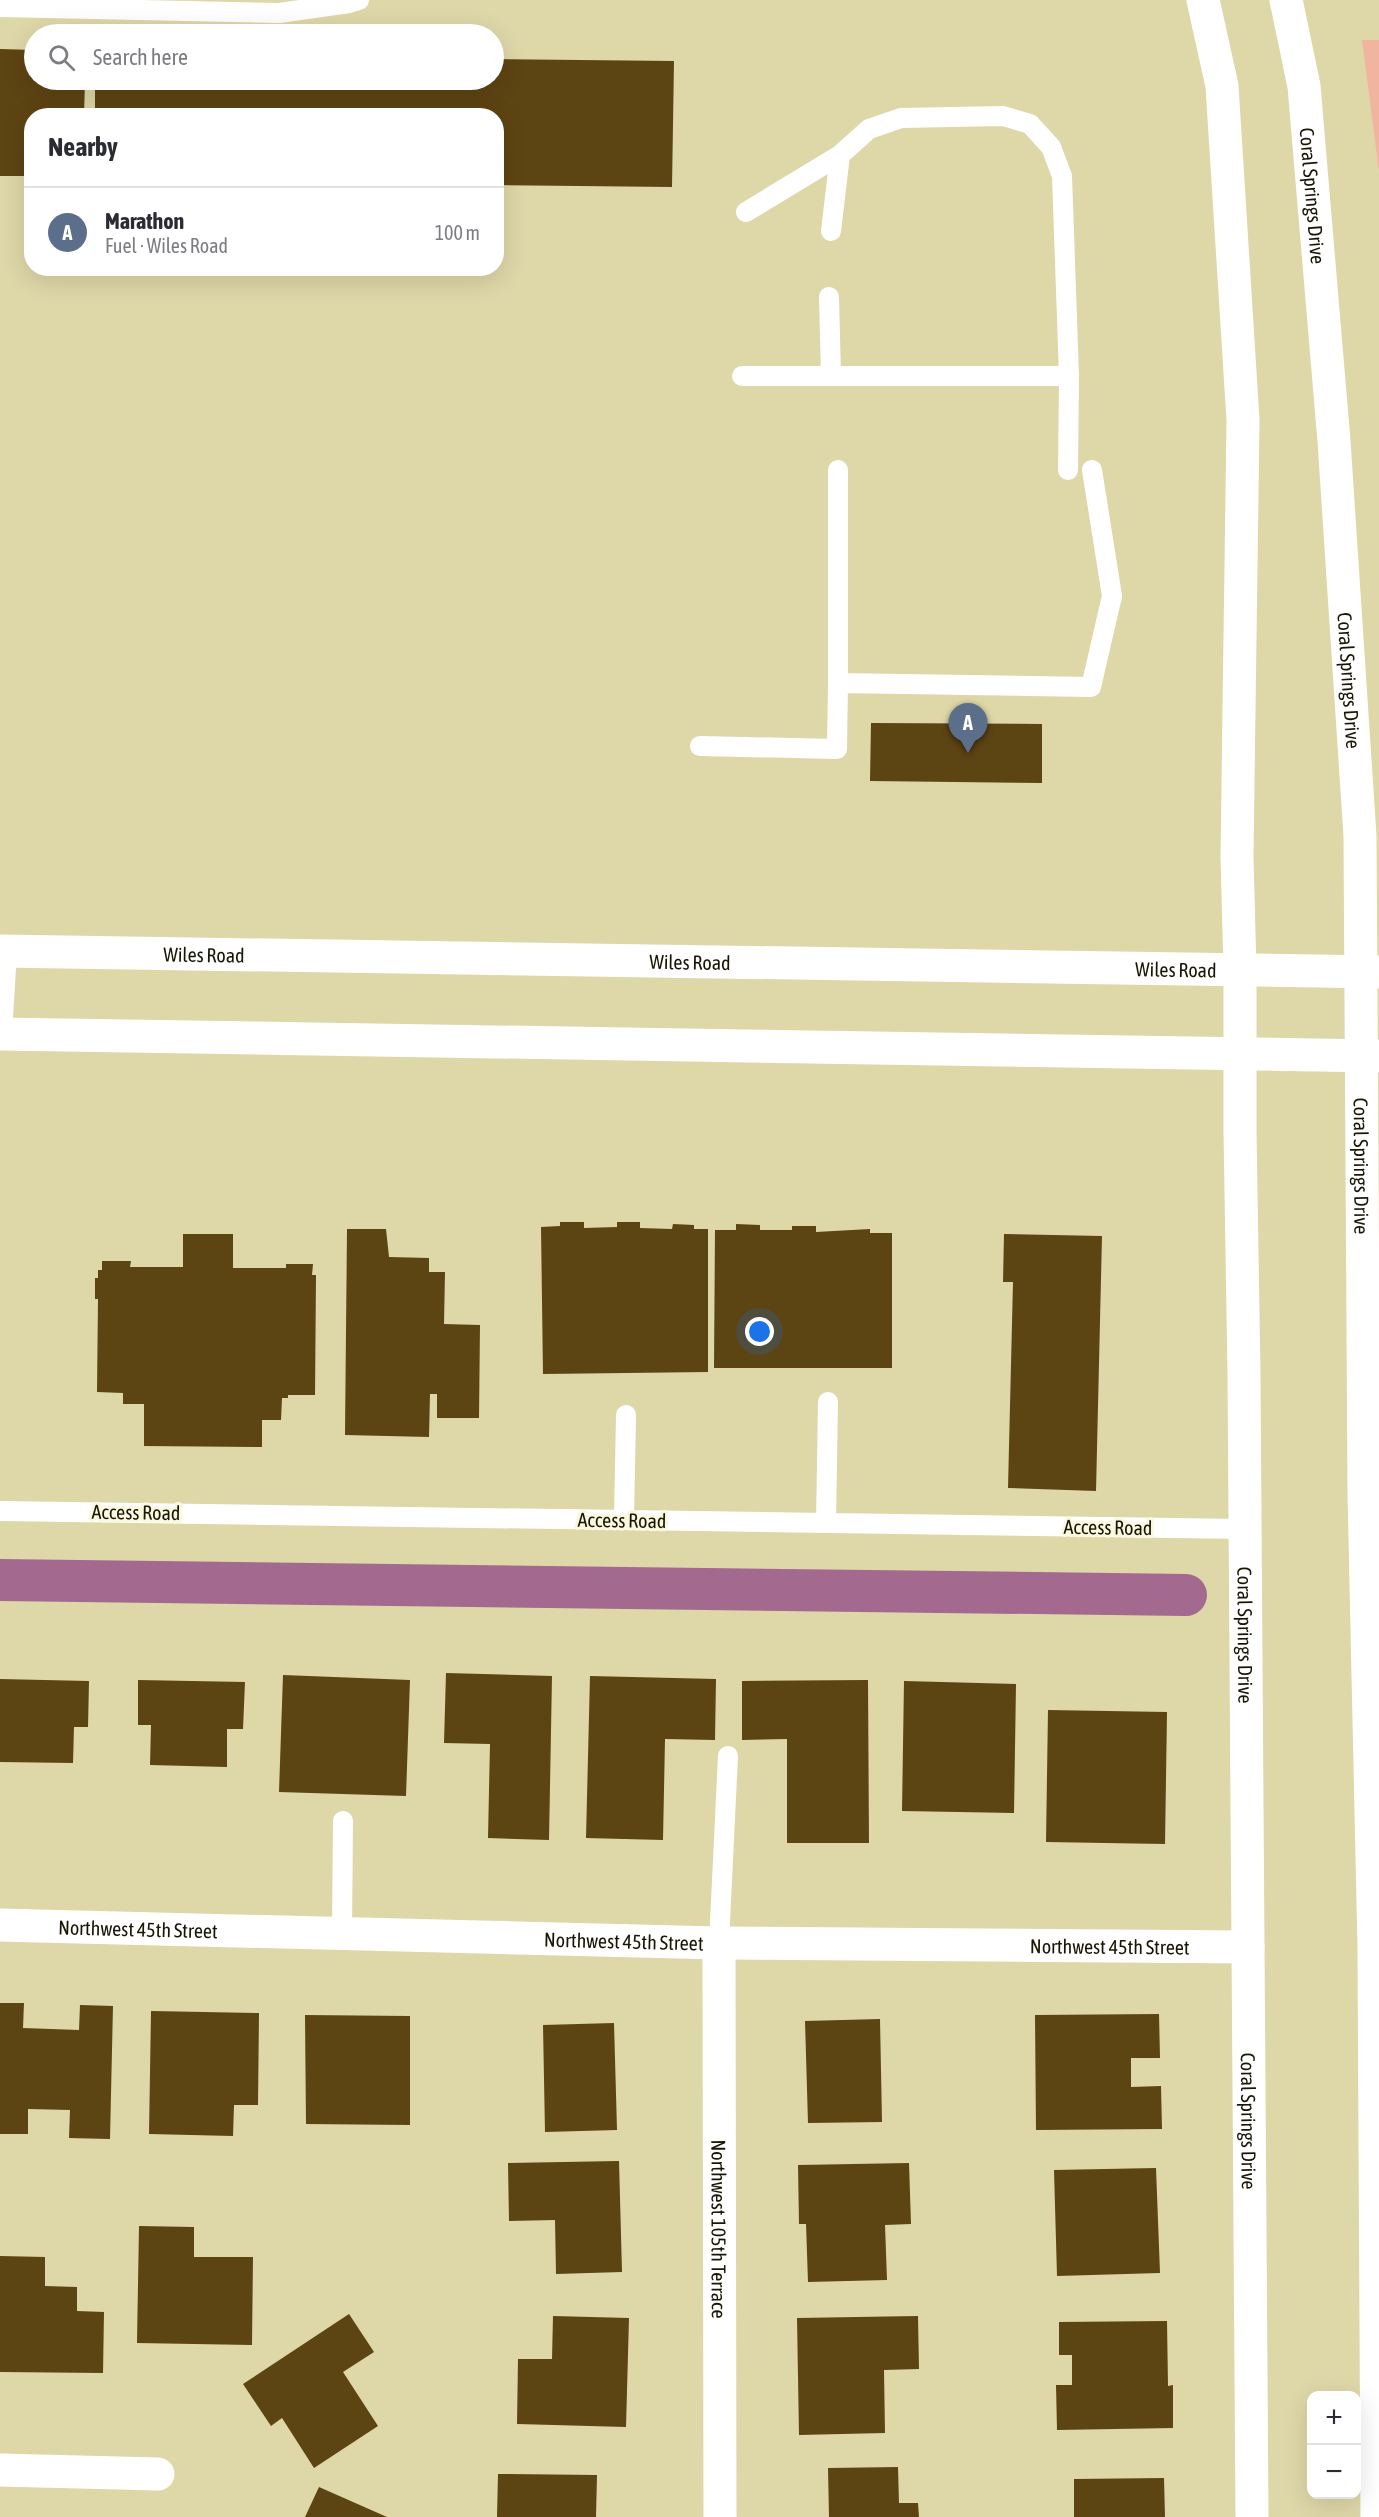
<!DOCTYPE html>
<meta charset="utf-8">
<style>
body{margin:0;font-family:"Asap Condensed",sans-serif;background:#f7f7f7;color:#2b2b33}
.controls{position:absolute;right:18px;bottom:18px;display:grid;overflow:hidden;border-radius:12px;box-shadow:0 6px 24px #0002}
.controls button{width:54px;height:54px;display:grid;place-items:center;padding:0;border:0;border-bottom:2px solid #e1e1e2;background:#fff;color:#2b2b33;font:30px sans-serif}
.you{position:absolute;left:760px;top:1332px;width:21px;height:21px;margin:-15px;border:4px solid #fff;border-radius:50%;background:#1a73e8;box-shadow:0 0 0 9px #1a73e833}
.badge{display:grid;place-items:center;width:39px;height:39px;border-radius:50%;background:#111827;color:#fff;font-size:20px;font-weight:700}
.pin{position:absolute;translate:-50% -50px;filter:drop-shadow(0 2px 3px #0008)}
.pin::after{content:'';position:absolute;top:32px;width:21px;height:18px;background:inherit;clip-path:polygon(0 0,100% 0,50% 100%)}
.list{margin:0;padding:0;list-style:none}
h2{display:flex;justify-content:space-between;align-items:center;height:78px;margin:0;padding:0 24px;font-size:26px}
h2 small{font-size:20px;font-weight:400;color:#7c7c81}
.list li{display:grid;grid-template-columns:39px 1fr auto;gap:18px;align-items:center;box-sizing:border-box;height:90px;padding:0 24px;border-top:2px solid #e1e1e2}
.list b{display:block;font-size:22px;white-space:nowrap}
.list p{margin:0;font-size:20px;white-space:nowrap;color:#7c7c81}
.list em{font-size:20px;font-style:normal;color:#7c7c81}
.icon{flex:none;width:33px;height:33px;fill:none;stroke:currentColor;stroke-width:2;stroke-linecap:round;stroke-linejoin:round}
.map{position:relative;flex:none;width:1379px;height:2517px;overflow:hidden}
.search{position:absolute;background:#fff;box-shadow:0 6px 24px #0002;left:24px;top:24px;width:480px;height:66px;display:flex;align-items:center;gap:15px;box-sizing:border-box;padding:0 21px;border-radius:33px;color:#7c7c81;font-size:22px}
.panel{position:absolute;background:#fff;box-shadow:0 6px 24px #0002;left:24px;top:108px;width:480px;height:168px;border-radius:24px}
.map>svg:first-child{display:block}
.green{fill:#f1b49e}
.lines{fill:none;stroke-linecap:round;stroke-linejoin:round}
.canal{stroke:#a3698f;stroke-width:42}
.building{fill:#5d4413}
.lane{stroke:#fff;stroke-width:20}
.street{stroke:#fff;stroke-width:33}
.secondary{stroke:#fff;stroke-width:33}
.labels{text-anchor:middle;dominant-baseline:central;stroke-width:6;stroke-linejoin:round;paint-order:stroke}
.street-label{font-size:20px;fill:#191605;stroke:#fbf8e0}
</style>
<div class="map">
<svg width="1379" height="2517" viewBox="0 0 1379 2517">
<rect width="100%" height="100%" fill="#ded7a8"/>
<path class="green" d="M1362 40H1379V171Z"/>
<g class="lines">
<path class="canal" d="M0 1580 1186 1595"/>
</g>
<path class="building" d="M0 49 34 50V80H85L84 116H32V176H0Z
M494 59 674 61 672 187 496 185V116H95V88L185 89V80H494Z
M871 723 1042 724V783L870 781Z
M560 1222H584V1228L617 1227V1222H640V1228L672 1229 673 1224 694 1225V1229H708V1372L543 1374 541 1227 560 1226Z
M736 1224 760 1225V1230H792V1226H816V1232L870 1229V1233H892V1368H714L715 1230H736Z
M347 1229H386L389 1257 429 1258V1272H445L444 1324 480 1325 479 1418H437V1394H430L429 1437 345 1435Z
M183 1234H233V1268H286V1264H313L312 1275H316L315 1395H288V1398H282L281 1420H262V1447L144 1446V1404H123V1393L97 1392 98 1299H95V1278H98V1270H102V1261H131L130 1267H183Z
M1004 1234 1102 1236 1096 1491 1008 1488 1013 1282H1003Z
M446 1673 552 1676 549 1840 488 1838 490 1744 444 1743Z
M283 1675 410 1680 406 1796 279 1792Z
M590 1676 716 1679 715 1740 665 1739 663 1840 586 1838Z
M0 1679 89 1681 88 1727H74L73 1763 0 1762Z
M138 1680 245 1682 243 1729H227V1767L150 1765 151 1725H138Z
M868 1680 869 1843H787V1739L742 1740V1681Z
M904 1681 1016 1684 1014 1813 902 1811Z
M1048 1710 1167 1712 1165 1844 1046 1842Z
M0 2003H24L23 2028 79 2030 80 2005 113 2006 110 2139 69 2138 70 2110 28 2109V2134H0Z
M151 2011 259 2013 258 2105H234L233 2136 149 2134Z
M1159 2014 1160 2058H1131V2087L1161 2086 1162 2129 1036 2130 1035 2015Z
M305 2015 410 2016V2125L306 2124Z
M880 2019 882 2122 808 2123 805 2021Z
M614 2023 617 2130 545 2132 543 2025Z
M619 2161 622 2272 556 2274 555 2220 509 2221 508 2163Z
M909 2163 911 2224 885 2225 887 2280 808 2282 806 2224H799L798 2165Z
M1156 2168 1160 2273 1057 2276 1054 2170Z
M139 2226 194 2227V2257H253L252 2345 137 2343Z
M0 2256 45 2257V2286L77 2287V2311L104 2312 103 2373 0 2372Z
M349 2314 374 2352 343 2372 378 2426 314 2468 282 2418 271 2426 243 2384Z
M553 2316 629 2318 626 2427 517 2424 518 2359H552Z
M918 2316 919 2369 884 2370 885 2433 799 2435 797 2318Z
M1167 2321 1168 2386 1173 2385V2428L1057 2430 1056 2385H1072V2355H1059V2322Z
M898 2467 899 2503H918L919 2517H829L828 2468Z
M498 2474 597 2475 596 2517H497Z
M1164 2478 1165 2517H1074V2479Z
M319 2487 387 2517H305Z"/>
<g class="lines">
<path class="lane" d="M0 7 279 13 349 3 359 0
M746 212 840 155
M831 231 840 155 869 129 901 118 1003 116 1030 124 1051 147 1062 176 1069 376
M829 297 831 376
M742 376H1069L1068 470
M838 470V683L1091 687 1112 596 1092 470
M700 746 837 749 838 683
M2 1034 7 951
M0 1511 1244 1529
M624 1520 626 1415
M826 1523 828 1402
M342 1932 343 1821
M719 1943 728 1756"/>
<g class="street">
<path id="s1" d="M0 1925 719 1943 1248 1947"/>
<path id="s2" d="M719 1943 720 2517"/>
<path d="M0 2470 158 2474"/>
</g>
<g class="secondary">
<path id="s3" d="M1203 0 1222 86 1243 420 1237 856 1240 971V1132L1244 1374 1252 2517"/>
<path id="s4" d="M1286 0 1304 86 1334 441 1360 836 1364 1493 1374 1948 1377 2517"/>
<path id="s5" d="M0 951 1379 972"/>
<path d="M0 1034 1379 1056"/>
</g>
</g>
<g class="labels">
<g class="street-label">
<text stroke="none"><textPath href="#s4" startOffset="198">Coral Springs Drive</textPath></text>
<text stroke="none"><textPath href="#s4" startOffset="684">Coral Springs Drive</textPath></text>
<text stroke="none"><textPath href="#s5" startOffset="204">Wiles Road</textPath></text>
<text stroke="none"><textPath href="#s5" startOffset="690">Wiles Road</textPath></text>
<text stroke="none"><textPath href="#s5" startOffset="1176">Wiles Road</textPath></text>
<text stroke="none"><textPath href="#s4" startOffset="1170">Coral Springs Drive</textPath></text>
<text transform="translate(136 1512) rotate(1)">Access Road</text>
<text transform="translate(622 1520) rotate(1)">Access Road</text>
<text transform="translate(1108 1527) rotate(1)">Access Road</text>
<text stroke="none"><textPath href="#s3" startOffset="1638">Coral Springs Drive</textPath></text>
<text stroke="none"><textPath href="#s1" startOffset="138">Northwest 45th Street</textPath></text>
<text stroke="none"><textPath href="#s1" startOffset="624">Northwest 45th Street</textPath></text>
<text stroke="none"><textPath href="#s1" startOffset="1110">Northwest 45th Street</textPath></text>
<text stroke="none"><textPath href="#s3" startOffset="2124">Coral Springs Drive</textPath></text>
<text stroke="none"><textPath href="#s2" startOffset="286">Northwest 105th Terrace</textPath></text>
</g>
</g>
</svg>
<div class="controls">
<button>+</button>
<button>−</button>
</div>
<div class="you"></div>
<div class="pin badge" style="left:968px;top:753px;background:#5c6f8a">A</div>
<div class="search"><svg class="icon" aria-label="search" viewBox="0 0 24 24"><circle cx="10" cy="10" r="6"/><path d="M15 15l6 6"/></svg>Search here</div>
<section class="panel">
<h2>Nearby<small></small></h2>
<ul class="list">
<li><span class="badge" style="background:#5c6f8a">A</span><div><b>Marathon</b><p>Fuel · Wiles Road</p></div><em>100 m</em></li>
</ul>
</section>
</div>
